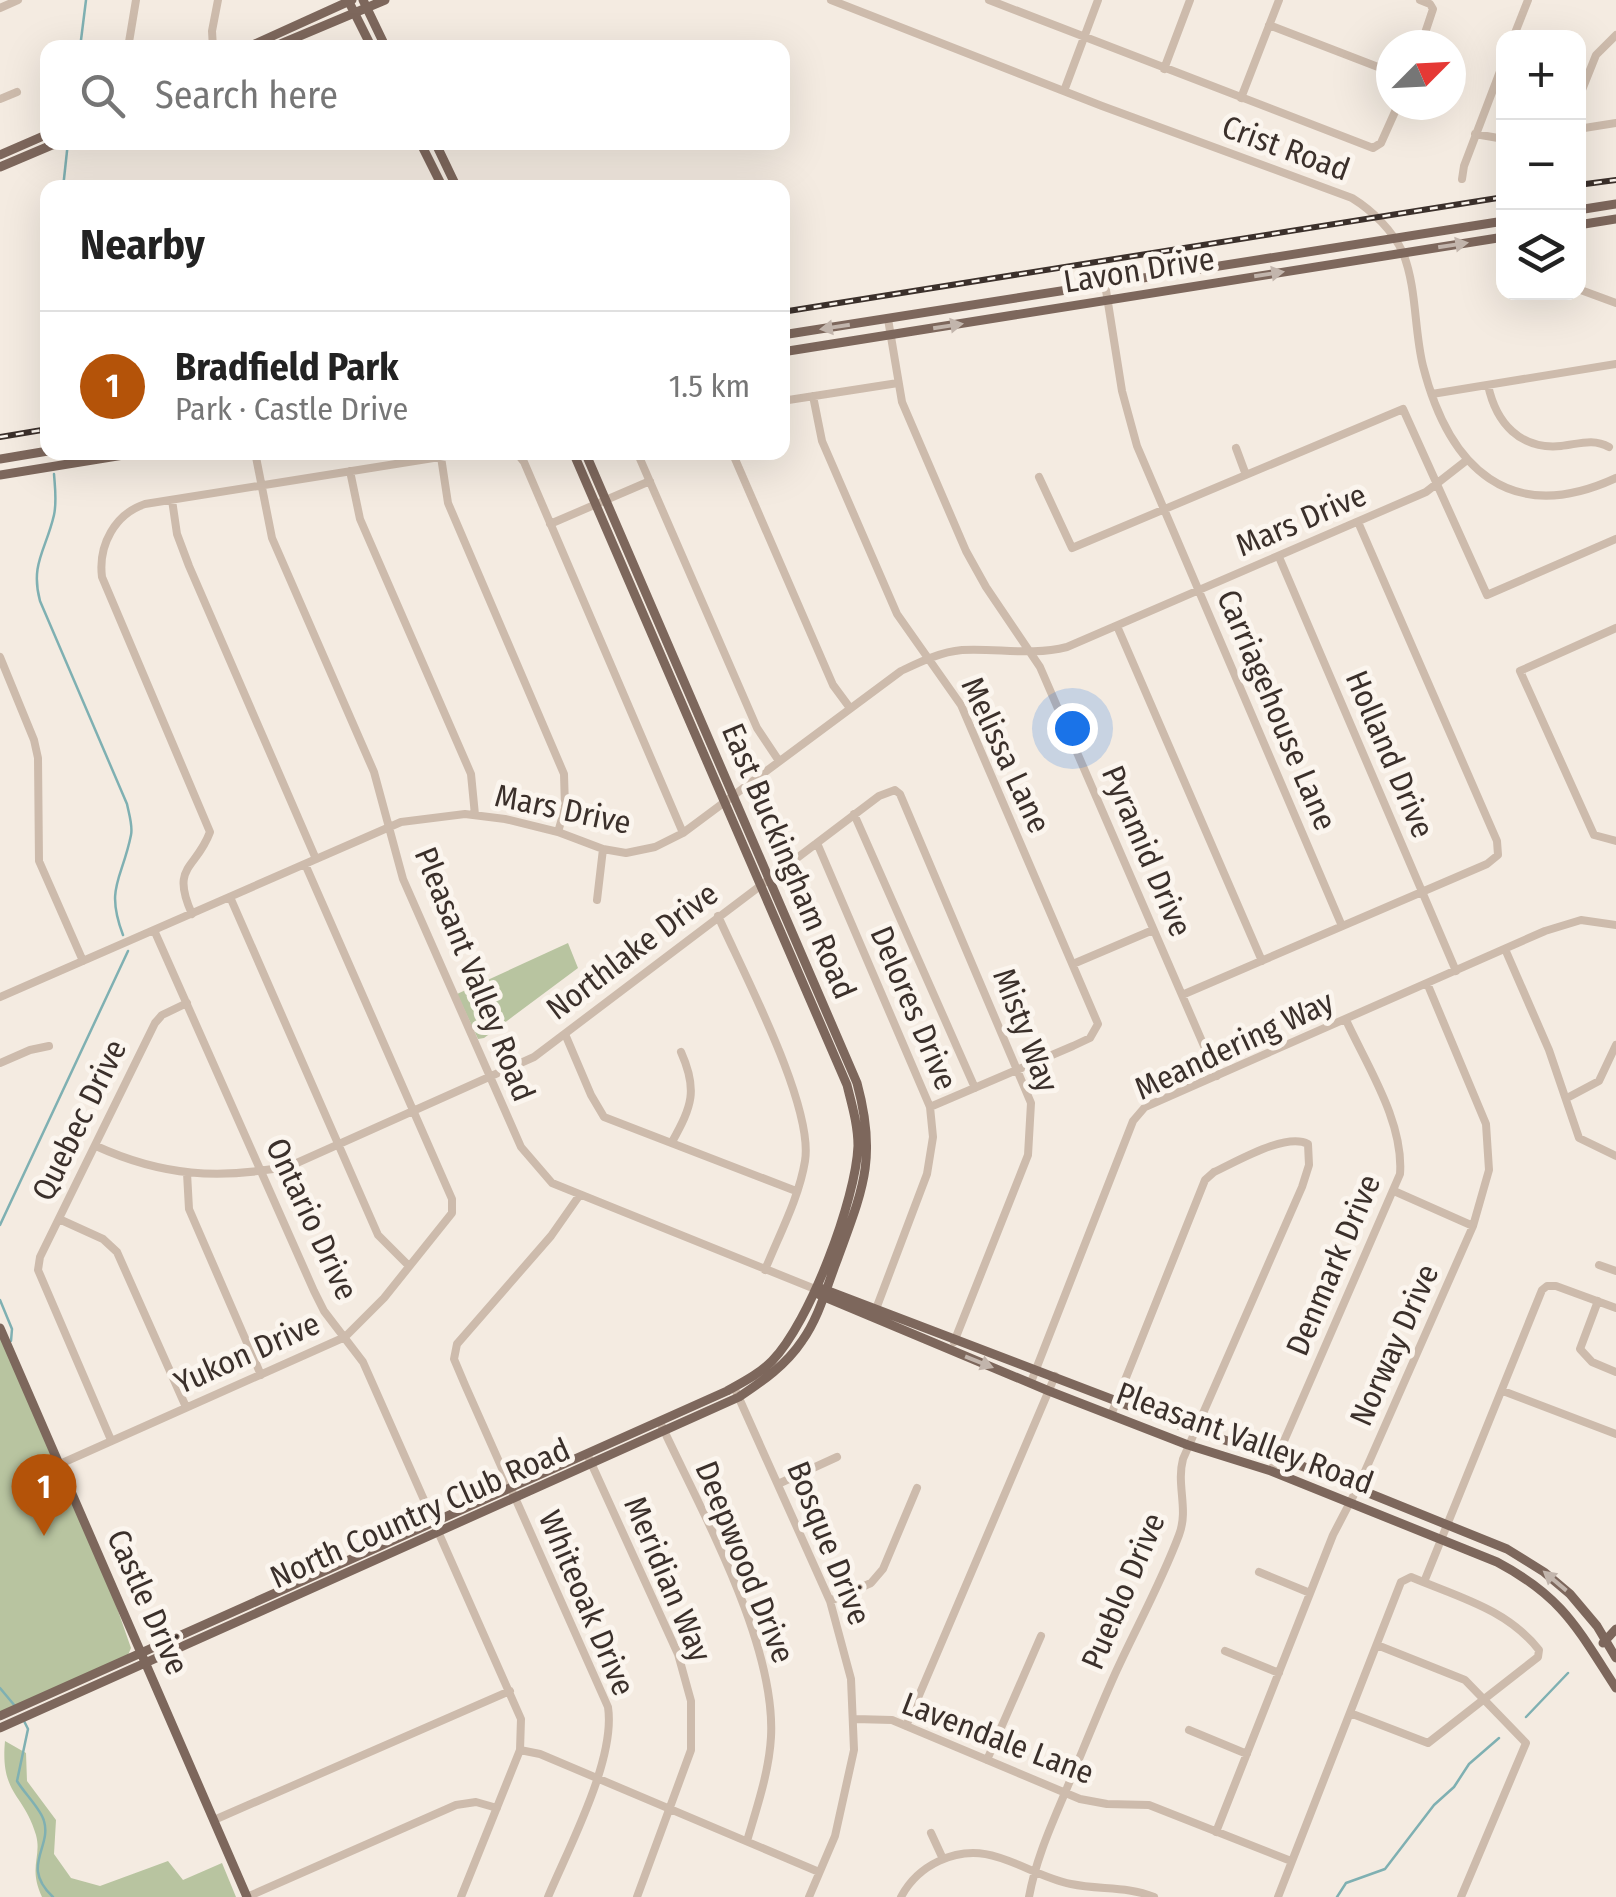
<!DOCTYPE html>
<meta charset="utf-8">
<style>
body{margin:0;font-family:"Fira Sans Condensed",sans-serif;background:#f2f2f2;color:#222}
.controls{position:absolute;right:30px;top:30px;display:grid;overflow:hidden;border-radius:20px;box-shadow:0 10px 40px #0002}
.controls button{width:90px;height:90px;display:grid;place-items:center;padding:0;border:0;border-bottom:2px solid #e0e0e0;background:#fff;color:#222;font:50px sans-serif}
.compass{position:absolute;left:1376px;top:30px;width:90px;height:90px;border-radius:50%;background:#fff;box-shadow:0 10px 40px #0002;rotate:66deg}
.you{position:absolute;left:1072px;top:728px;width:35px;height:35px;margin:-25px;border:8px solid #fff;border-radius:50%;background:#1a73e8;box-shadow:0 0 0 15px #1a73e833}
.badge{display:grid;place-items:center;width:65px;height:65px;border-radius:50%;background:#b45309;color:#fff;font-size:32px;font-weight:700}
.pin{position:absolute;translate:-50% -82px;filter:drop-shadow(0 2px 5px #0008)}
.pin::after{content:'';position:absolute;top:52px;width:35px;height:30px;background:inherit;clip-path:polygon(0 0,100% 0,50% 100%)}
.list{margin:0;padding:0;list-style:none}
h2{display:flex;justify-content:space-between;align-items:center;height:130px;margin:0;padding:0 40px;font-size:42px}
h2 small{font-size:32px;font-weight:400;color:#767676}
.list li{display:grid;grid-template-columns:65px 1fr auto;gap:30px;align-items:center;box-sizing:border-box;height:150px;padding:0 40px;border-top:2px solid #e0e0e0}
.list b{display:block;font-size:38px;white-space:nowrap}
.list p{margin:0;font-size:32px;white-space:nowrap;color:#767676}
.list em{font-size:32px;font-style:normal;color:#767676}
.icon{flex:none;width:55px;height:55px;fill:none;stroke:currentColor;stroke-width:2;stroke-linecap:round;stroke-linejoin:round}
.map{position:relative;flex:none;width:1616px;height:1897px;overflow:hidden}
.search{position:absolute;background:#fff;box-shadow:0 10px 40px #0002;left:40px;top:40px;width:750px;height:110px;display:flex;align-items:center;gap:25px;box-sizing:border-box;padding:0 35px;border-radius:20px;color:#767676;font-size:38px}
.panel{position:absolute;background:#fff;box-shadow:0 10px 40px #0002;left:40px;top:180px;width:750px;height:280px;border-radius:20px}
.map>svg:first-child{display:block}
.green{fill:#b8c4a0}
.lines{fill:none;stroke-linecap:round;stroke-linejoin:round}
.stream{stroke:#7fb0b2;stroke-width:2.5}
.minor{stroke:#cdbbac;stroke-width:8}
.major{stroke:#7d675c;stroke-width:9}
.rail-casing{stroke:#3b302b;stroke-width:6}
.rail{stroke:#fbf5ee;stroke-width:2.5;stroke-dasharray:8;stroke-linecap:butt}
.oneway{fill:#c2b5ac}
.labels{text-anchor:middle;dominant-baseline:central;stroke-width:10;stroke-linejoin:round;paint-order:stroke}
.street-label{font-size:32px;fill:#3b302b;stroke:#fbf5ee}
</style>
<div class="map">
<svg width="1616" height="1897" viewBox="0 0 1616 1897">
<rect width="100%" height="100%" fill="#f4ebe1"/>
<path class="green" d="M568 943 578 968 484 1038 478 1039 457 994Z
M0 1336 109 1585 131 1648 128 1655 0 1712Z
M5 1741 26 1753 27 1781 56 1820 54 1854 71 1878 100 1886 168 1861 183 1880 222 1863 236 1897H42C28 1867 42 1857 36 1835 24 1793 0 1795 5 1741Z"/>
<g class="lines">
<path class="stream" d="M80 48 86 0
M63 188 68 142
M54 474C55 488 57 501 54 515 46 550 30 564 40 601L127 804C129 814 133 826 131 835 122 880 105 887 123 935
M0 1225 128 951
M0 1300 12 1329 11 1341
M0 1688 15 1706
M1526 1717 1568 1673
M24 1721 28 1729 17 1781C24 1793 41 1809 44 1821 52 1848 20 1866 53 1897
M1337 1897 1346 1883 1385 1869 1434 1805 1454 1787 1469 1764 1499 1738"/>
<path class="minor" d="M831 0 1102 106 1352 198C1373 211 1393 231 1403 253 1417 288 1414 330 1423 366 1449 468 1510 527 1616 478
M989 0 1373 148 1381 143 1398 105
M1420 0 1430 4 1433 9 1421 45
M0 8 18 0
M1269 25 1391 72
M1513 38 1528 0
M128 48 136 0
M213 48 212 31 218 0
M1164 69 1190 0
M1064 91 1098 0
M1241 98 1279 0
M0 99 17 92
M1578 100 1596 55 1616 35
M1578 129 1616 123
M1475 134 1504 139
M1462 179 1464 166 1504 61
M1105 284 1122 391 1137 446 1342 926
M1578 289 1616 303
M888 319 902 402 966 551 986 587 1040 667 1217 1076
M1488 385C1496 423 1520 450 1561 446 1579 444 1593 438 1609 447
M1432 394 1616 364
M813 396 822 441 897 614 961 705 1098 1024 1090 1038 1073 1046 930 1107
M782 401 898 383
M1236 448 1246 475
M255 452 272 538 374 772 403 879 521 1147 552 1183 815 1289
M516 452 524 462 683 833
M637 452 757 728 779 761
M732 452 833 685 850 708
M441 457 448 503 564 774 565 808 558 832
M350 471 360 519 471 774 475 815
M1039 477 1072 548 1403 409 1487 595 1616 539
M172 500 177 534 189 566 316 859
M550 524 650 481
M1279 557 1456 971
M1117 626 1262 961
M1616 628 1520 671 1594 835 1616 841
M0 657 34 740 38 758 39 861 83 961
M854 814 975 1088
M817 843 930 1107 933 1137 927 1174 876 1309
M230 897 378 1235 409 1266
M597 900 603 849
M192 914C170 865 196 870 210 832L102 577C98 545 115 514 145 504L471 452
M718 916C743 972 814 1106 805 1161 799 1198 779 1235 765 1270
M154 930 314 1291 324 1311 363 1362 521 1719 520 1750 461 1897
M1505 949 1549 1050 1579 1138 1616 1156
M1073 964 1153 930
M1182 995 1487 864 1498 855 1497 841 1358 522
M0 997 401 822 465 814 505 819 558 832 603 849 626 853 655 847 683 833 901 671C920 662 940 652 962 650 998 648 1031 656 1067 647L1426 492 1467 460
M565 1034 591 1095 604 1117 796 1191
M0 1063 30 1050 49 1046
M1567 1098 1599 1081 1616 1045
M672 1142C692 1106 698 1090 681 1052
M96 1146C162 1176 219 1180 290 1166L534 1057 879 796 895 790 900 794 1031 1103 1028 1155 954 1342
M187 1173 189 1209 261 1375
M1394 1191 1473 1226
M59 1219 103 1239 117 1252 186 1407
M1599 1265 1616 1271
M1598 1301 1580 1349 1592 1362 1616 1372
M1031 1382 1133 1121 1145 1107 1545 931 1581 920 1616 925
M734 1387 830 1601 851 1679 854 1750 835 1836 809 1897
M1503 1391 1616 1434
M660 1422C700 1509 776 1642 771 1737 769 1772 757 1807 747 1841
M111 1440 38 1270 40 1257 155 1023 162 1015 187 1003
M587 1454 678 1654 691 1701V1750L637 1897
M60 1464 345 1337 384 1298 452 1213V1199L305 864
M1271 1471 1400 1174C1404 1122 1367 1066 1346 1020
M778 1484 837 1457
M1259 1572 1310 1593
M1424 1582 1542 1290 1547 1286H1556L1616 1308
M830 1601 871 1583 883 1569 917 1488
M1377 1645 1465 1680 1526 1743 1461 1897
M1225 1651 1279 1673
M855 1719 892 1720 1080 1799 1107 1804 1149 1805 1291 1861
M906 1726 1055 1376
M1189 1730 1247 1754
M520 1750 540 1754 819 1872
M987 1760 1041 1636
M214 1820 510 1691
M1216 1832 1333 1535 1358 1487 1473 1226 1489 1170 1486 1124 1427 983
M931 1833 943 1859
M247 1897 456 1805 476 1802 497 1808
M548 1897C569 1847 616 1759 608 1707L465 1385 454 1359 457 1344 551 1236 579 1196
M901 1897C910 1880 922 1869 939 1861 990 1837 1023 1874 1071 1884 1100 1890 1127 1886 1154 1897
M1029 1897C1036 1858 1052 1824 1067 1788 1083 1750 1098 1712 1115 1674 1136 1628 1161 1583 1179 1535 1189 1509 1176 1485 1183 1459L1302 1187 1309 1165 1308 1144C1286 1132 1236 1162 1214 1172L1205 1180 1111 1415
M1278 1897 1401 1582 1411 1577C1458 1597 1507 1609 1539 1650L1538 1657 1428 1743 1350 1713"/>
<path class="major" d="M348 0 372 48
M363 0 386 48
M246 48 352 0
M271 48 385 0
M420 142 443 188
M435 142 457 188
M0 155 48 134
M0 167 59 142
M1578 210 1616 204
M1578 225 1616 219
M782 335 1504 221
M782 352 1504 237
M0 459 48 451
M0 475 142 452
M823 1289 1195 1431 1277 1456 1507 1549 1544 1572 1570 1594 1597 1626 1616 1658
M820 1295 1049 1391 1188 1445 1271 1471 1497 1562C1563 1597 1577 1628 1616 1688
M0 1328 247 1897
M1603 1643 1616 1629
M0 1716 727 1391C743 1382 759 1374 772 1361 810 1322 856 1199 858 1146 858 1125 852 1105 847 1085L573 452
M0 1728 739 1397C763 1381 786 1365 802 1341 819 1317 826 1289 836 1263 862 1191 878 1160 857 1083L585 452"/>
<defs>
<path id="rail" d="M1578 185 1616 180
M782 312 1504 197
M0 437 48 429"/>
</defs>
<use href="#rail" class="rail-casing"/>
<use href="#rail" class="rail"/>
</g>
<defs><path id="oneway-solid" d="M-6-.8H1V-3.2L6.5 0L1 3.2V.8H-6Z" transform="scale(2.5)"/></defs>
<g class="oneway">
<use href="#oneway-solid" transform="translate(1453 245) rotate(-9)"/>
<use href="#oneway-solid" transform="translate(1269 274) rotate(-9)"/>
<use href="#oneway-solid" transform="translate(948 326) rotate(-9)"/>
<use href="#oneway-solid" transform="translate(835 327) rotate(171)"/>
<use href="#oneway-solid" transform="translate(979 1362) rotate(22)"/>
<use href="#oneway-solid" transform="translate(1555 1581) rotate(-140)"/>
</g>
<g class="labels">
<g class="street-label">
<text transform="translate(1286 148) rotate(20)">Crist Road</text>
<text transform="translate(1139 270) rotate(-9)">Lavon Drive</text>
<text transform="translate(1301 520) rotate(-23)">Mars Drive</text>
<text transform="translate(1277 710) rotate(67)">Carriagehouse Lane</text>
<text transform="translate(1390 754) rotate(67)">Holland Drive</text>
<text transform="translate(1006 755) rotate(65)">Melissa Lane</text>
<text transform="translate(563 809) rotate(12)">Mars Drive</text>
<text transform="translate(1147 851) rotate(67)">Pyramid Drive</text>
<text transform="translate(789 861) rotate(67)">East Buckingham Road</text>
<text transform="translate(632 951) rotate(-37)">Northlake Drive</text>
<text transform="translate(475 974) rotate(68)">Pleasant Valley Road</text>
<text transform="translate(914 1008) rotate(67)">Delores Drive</text>
<text transform="translate(1026 1030) rotate(69)">Misty Way</text>
<text transform="translate(1234 1045) rotate(-25)">Meandering Way</text>
<text transform="translate(79 1120) rotate(-64)">Quebec Drive</text>
<text transform="translate(312 1219) rotate(65)">Ontario Drive</text>
<text transform="translate(1333 1265) rotate(-67)">Denmark Drive</text>
<text transform="translate(1394 1345) rotate(-66)">Norway Drive</text>
<text transform="translate(247 1353) rotate(-24)">Yukon Drive</text>
<text transform="translate(1245 1438) rotate(20)">Pleasant Valley Road</text>
<text transform="translate(420 1513) rotate(-24)">North Country Club Road</text>
<text transform="translate(829 1543) rotate(68)">Bosque Drive</text>
<text transform="translate(745 1562) rotate(68)">Deepwood Drive</text>
<text transform="translate(668 1579) rotate(67)">Meridian Way</text>
<text transform="translate(1123 1591) rotate(-67)">Pueblo Drive</text>
<text transform="translate(148 1602) rotate(66)">Castle Drive</text>
<text transform="translate(587 1603) rotate(67)">Whiteoak Drive</text>
<text transform="translate(998 1738) rotate(21)">Lavendale Lane</text>
</g>
</g>
</svg>
<div class="controls">
<button>+</button>
<button>−</button>
<button><svg class="icon" aria-label="layers" viewBox="0 0 24 24"><path d="M12 4l9 5-9 5-9-5zM3 14l9 5 9-5"/></svg></button>
</div>
<svg class="compass" viewBox="-18 -18 36 36"><path d="M0-13l5 13h-10z" fill="#e53935"/><path d="M0 13l5-13h-10z" fill="#767676"/></svg>
<div class="you"></div>
<div class="pin badge" style="left:44px;top:1536px">1</div>
<div class="search"><svg class="icon" aria-label="search" viewBox="0 0 24 24"><circle cx="10" cy="10" r="6"/><path d="M15 15l6 6"/></svg>Search here</div>
<section class="panel">
<h2>Nearby<small></small></h2>
<ul class="list">
<li><span class="badge">1</span><div><b>Bradfield Park</b><p>Park · Castle Drive</p></div><em>1.5 km</em></li>
</ul>
</section>
</div>
